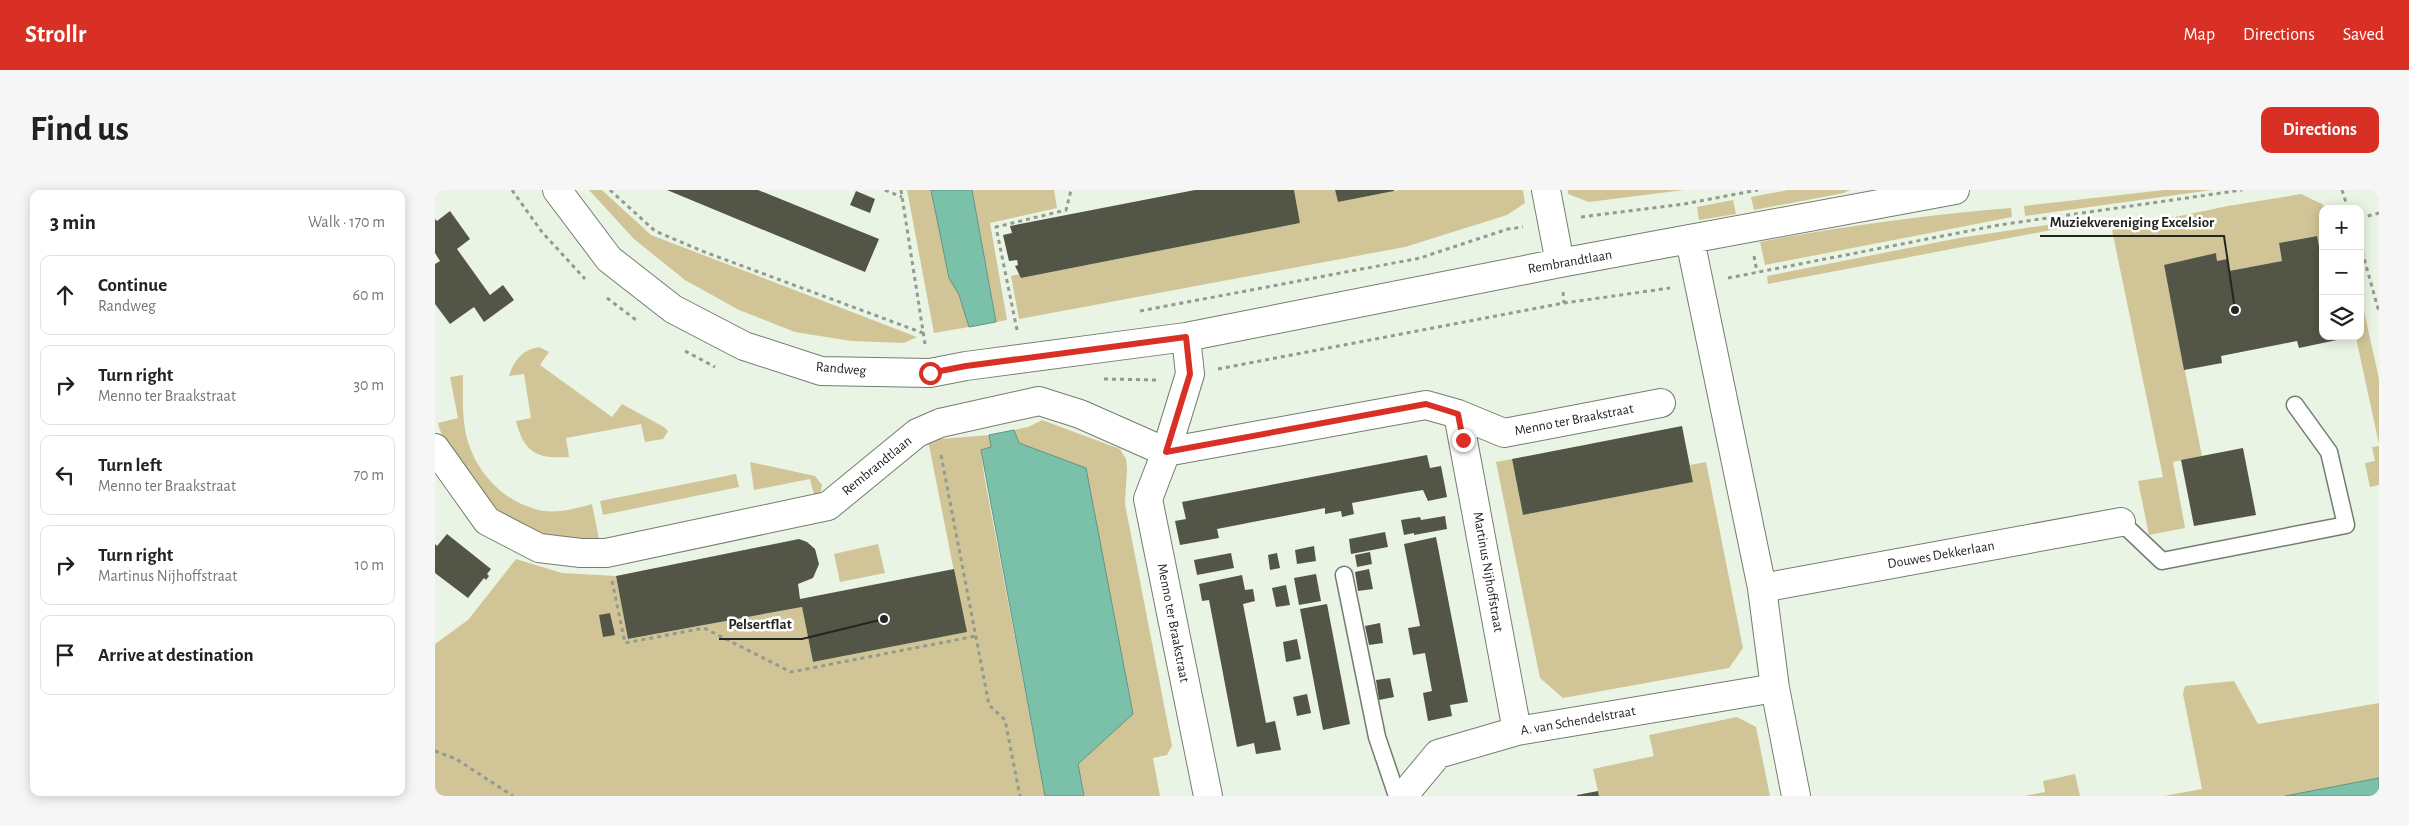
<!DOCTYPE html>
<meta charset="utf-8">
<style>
body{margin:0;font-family:"Alegreya Sans",sans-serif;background:#f6f6f6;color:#222}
.controls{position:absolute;right:15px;top:15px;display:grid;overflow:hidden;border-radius:10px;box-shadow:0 2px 12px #0003}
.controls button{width:45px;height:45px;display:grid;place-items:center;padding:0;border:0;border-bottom:1px solid #e0e0e0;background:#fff;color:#222;font:25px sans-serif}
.stop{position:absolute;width:15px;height:15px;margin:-11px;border:4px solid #d93025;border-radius:50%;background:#fff}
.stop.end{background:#d93025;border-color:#fff;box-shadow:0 1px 5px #0008}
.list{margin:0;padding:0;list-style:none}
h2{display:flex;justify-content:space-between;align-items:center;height:65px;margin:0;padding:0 20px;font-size:21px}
h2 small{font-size:16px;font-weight:400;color:#767676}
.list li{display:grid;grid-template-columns:32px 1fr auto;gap:15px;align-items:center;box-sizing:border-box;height:80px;margin:0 10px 10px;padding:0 10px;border:1px solid #e0e0e0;border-radius:10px}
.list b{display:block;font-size:19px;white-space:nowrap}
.list p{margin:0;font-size:16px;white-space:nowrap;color:#767676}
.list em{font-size:16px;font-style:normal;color:#767676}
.icon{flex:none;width:28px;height:28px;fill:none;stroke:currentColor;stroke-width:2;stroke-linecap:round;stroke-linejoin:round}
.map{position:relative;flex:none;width:1944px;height:606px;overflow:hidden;border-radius:10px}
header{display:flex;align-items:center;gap:30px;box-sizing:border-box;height:70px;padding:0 25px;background:#d93025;color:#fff}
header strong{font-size:24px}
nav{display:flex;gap:28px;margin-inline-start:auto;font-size:18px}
.intro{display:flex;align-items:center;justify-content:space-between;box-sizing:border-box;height:120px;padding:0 30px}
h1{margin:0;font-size:35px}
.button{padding:12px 22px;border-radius:10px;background:#d93025;color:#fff;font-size:18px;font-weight:700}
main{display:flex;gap:30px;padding:0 30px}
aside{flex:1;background:#fff;border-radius:10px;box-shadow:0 2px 12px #0003}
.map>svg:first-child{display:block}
.green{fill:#d1c597}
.water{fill:#7bc1aa;stroke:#619381}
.building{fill:#535546}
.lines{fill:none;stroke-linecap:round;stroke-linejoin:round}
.service-casing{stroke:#747d6f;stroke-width:19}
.minor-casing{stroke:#747d6f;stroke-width:30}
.path{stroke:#939a8f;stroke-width:3;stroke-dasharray:4 4;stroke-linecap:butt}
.service{stroke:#fff;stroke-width:16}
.minor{stroke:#fff;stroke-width:28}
.route{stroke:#d93025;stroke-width:6}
.labels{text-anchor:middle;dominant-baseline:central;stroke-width:5;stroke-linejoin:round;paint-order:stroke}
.street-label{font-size:14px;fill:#232721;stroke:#fff}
.leader{fill:none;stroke:#232721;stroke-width:2}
.callout-dot{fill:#232721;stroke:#fff;stroke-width:2}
.callout-label{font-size:15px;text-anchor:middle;font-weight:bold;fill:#232721;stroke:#fff;stroke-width:5;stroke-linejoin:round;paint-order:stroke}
</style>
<header>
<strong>Strollr</strong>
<nav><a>Map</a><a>Directions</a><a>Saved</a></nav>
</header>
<div class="intro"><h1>Find us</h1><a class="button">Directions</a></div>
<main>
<aside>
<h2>3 min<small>Walk · 170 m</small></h2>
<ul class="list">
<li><svg class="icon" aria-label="ahead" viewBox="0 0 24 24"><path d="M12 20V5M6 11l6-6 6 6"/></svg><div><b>Continue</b><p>Randweg</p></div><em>60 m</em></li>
<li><svg class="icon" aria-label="right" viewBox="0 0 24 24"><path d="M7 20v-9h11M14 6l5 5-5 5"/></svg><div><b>Turn right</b><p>Menno ter Braakstraat</p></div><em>30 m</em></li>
<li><svg class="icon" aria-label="left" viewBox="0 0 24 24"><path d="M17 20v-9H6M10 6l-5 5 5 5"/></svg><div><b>Turn left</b><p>Menno ter Braakstraat</p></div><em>70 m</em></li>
<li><svg class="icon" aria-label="right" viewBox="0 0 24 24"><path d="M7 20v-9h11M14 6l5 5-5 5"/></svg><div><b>Turn right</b><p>Martinus Nijhoffstraat</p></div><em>10 m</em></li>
<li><svg class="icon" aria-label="arrive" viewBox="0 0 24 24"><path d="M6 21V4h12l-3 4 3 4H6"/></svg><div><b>Arrive at destination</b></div></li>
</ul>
</aside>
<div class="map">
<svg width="1944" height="606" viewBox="0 0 1944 606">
<rect width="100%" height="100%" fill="#eaf4e4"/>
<path class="green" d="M154 0H167L216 45 482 147 469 153 416 151 360 142 304 120 250 90 199 49Z
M472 0H496L514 88 524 105 534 137 499 143Z
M537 0H619L622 18 555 33 572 130 561 132Z
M859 0H900L903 12 964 0H1088L1090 13 1072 25 970 57 584 129 576 86 585 84 586 88 865 33Z
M1133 0H1249L1154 12 1133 4Z
M1353 0H1415L1409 3 1319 20 1316 7Z
M1729 0H1777L1590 26 1589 16Z
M1866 4 1887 14 1892 19H1888V78L1881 46 1844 53 1847 71 1794 81 1792 69 1782 71 1781 63 1729 76 1767 266 1738 272 1750 338 1714 345 1703 291 1728 287 1677 40 1793 16Z
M1298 10 1301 24 1264 30 1262 17Z
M1576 18 1577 27 1330 75 1325 52C1408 36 1491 25 1576 18Z
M1652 29 1653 33 1333 94 1332 86 1524 48Z
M1925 103 1944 189V254L1921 148 1902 150 1901 146H1925Z
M104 157 114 162 105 175 177 227 187 214 229 237 233 241 228 249 210 252 206 234 131 248 134 267C102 269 89 263 81 231L96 228 89 184 74 186C79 170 87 160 104 157Z
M28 185C28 203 27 221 30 239 36 276 64 309 100 319 118 325 139 319 157 314L164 349C122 354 78 338 49 307 41 299 35 289 28 280 18 265 7 251 3 233L23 228 15 187Z
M607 230 685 259 691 269 692 279 690 314 737 556 732 565 718 568 725 606H649L643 574 698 524 651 279 584 253 579 240 593 237Z
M554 245 556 257 546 260 549 285 610 606H0V454L33 430 81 369 127 383 181 386 194 449 367 417 378 472 531 442 493 250Z
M1944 256V295L1935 297 1930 273 1940 271 1937 257Z
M1077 269 1088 325 1258 292 1255 275 1271 272 1308 458 1294 478 1128 508 1105 488 1061 272Z
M315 272 380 286 387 295 385 304 380 308 375 289 319 300Z
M301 284 304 297 168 325 165 311Z
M443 354 450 383 405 392 399 364Z
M1799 491 1823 534 1944 513V588L1850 606H1729L1767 599 1748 504 1750 496Z
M1302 527 1321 537 1335 606H1164L1158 579 1219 566 1214 545Z
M1640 584 1645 606H1589L1610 602 1608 591Z"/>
<path class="water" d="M496 0H537L561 132 534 137 524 105 514 88Z
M579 240 584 253 651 278 698 524 643 574 649 606H610L546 260 556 257 554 245Z
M1944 588V606H1850Z"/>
<path class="building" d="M232 0H323L444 49 430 82Z
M760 0H859L865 33 586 88 580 76 583 75 582 70 574 71 568 45 577 43 575 36Z
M900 0H959V1L903 12Z
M421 1 440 9 435 23 415 15Z
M15 21 35 49 22 59 55 105 68 95 79 110 49 132 39 117 15 134 0 114V74L5 71 0 63V29L2 31Z
M1882 46 1888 78V146H1901L1902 150 1864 158 1862 151 1786 166 1787 173 1749 180 1729 75 1781 63 1782 71 1792 69 1794 81 1847 71 1844 53Z
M1247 236 1258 292 1088 325 1077 269Z
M1808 258 1821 325 1759 336 1746 270Z
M992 265 995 278 1006 276 1012 307 993 311 988 300 970 303 917 313 919 324 907 327 906 321 890 324V318L782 339 784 348 745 355 740 331 751 329 747 312Z
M1010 326 1012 339 979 345V343L969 345 966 330 985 327 986 330Z
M950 342 953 357 916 364 914 349Z
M12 344 56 379 52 384 54 386 51 390 49 388 33 408 0 383V354L2 356Z
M1001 347 1033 512 1015 515 1017 526 993 531 988 503 997 501 990 463 978 465 973 438 985 436 969 354Z
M364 349 372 352 380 359 384 374 378 388 363 394 365 409 519 379 532 442 378 472 367 417 193 449 181 386Z
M879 356 881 371 862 374 860 360Z
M935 362 937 374 922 377 920 365Z
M796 363 799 378 762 385 759 370Z
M842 363 845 378 835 380 833 365Z
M934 379 938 399 923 401 920 382Z
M881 384 886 411 864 415 859 388Z
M807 385 810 400 818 399 820 411 808 414 831 533 840 531 846 560 821 564 819 553 802 557 774 410 767 411 764 394Z
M851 395 855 415 841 417 837 398Z
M892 414 915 534 888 540 865 419Z
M175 423 180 445 168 447 164 425Z
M945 433 948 453 934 455 930 436Z
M862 449 866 469 851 472 848 452Z
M955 488 959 507 944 510 941 490Z
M872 504 876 523 862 526 858 507Z
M1163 601 1164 606H1142V605Z"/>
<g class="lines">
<defs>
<path id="service" d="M1686 332 1727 371 1911 335 1894 262 1860 215
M909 385 942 547 962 606"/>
<path id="minor" d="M122 0 174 69 238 119 309 156 386 181 495 183 531 176 751 147 1125 73 1520 0
M1111 0 1125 73
M1255 50 1327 398 1340 498 1361 606
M751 147 755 184 731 262 713 309 773 606
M1023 224 1082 541
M0 258 52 331 104 358 146 363H171L393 316 482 243 505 233 604 211 645 224 731 262 991 215 1023 224 1069 243 1226 213
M1327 398 1686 332
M968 606 1003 564 1082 541 1340 498"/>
</defs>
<use href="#service" class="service-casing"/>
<use href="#minor" class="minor-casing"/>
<path class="path" d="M77 0 107 42 150 89
M175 0 220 41 267 61 488 143
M450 0 467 7
M466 0 490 154
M1907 0 1913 19
M1146 27 1249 14 1323 0
M1925 28 1944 23
M1925 54 1944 122
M1319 66 1322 82
M1293 88 1564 35 1807 0
M1128 102 1129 113
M172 108 201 130
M705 121 985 68 1073 39 1088 37
M582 140 561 37 631 20 636 0
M250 161 280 177
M783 179 1129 113 1235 98
M669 189 723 190
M506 265 554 515 570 530 585 606
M177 391 190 453 269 438 356 482 541 446
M0 561 21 569 78 606"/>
<use href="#service" class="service"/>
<use href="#minor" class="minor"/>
</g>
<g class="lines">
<path class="route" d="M495 183 531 176 751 147 755 184 731 262 991 214 1023 224 1028 250"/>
</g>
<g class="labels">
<g class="street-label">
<text transform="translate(1135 72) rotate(-10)">Rembrandtlaan</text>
<text transform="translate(406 179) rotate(5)">Randweg</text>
<text transform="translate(1139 230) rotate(-11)">Menno ter Braakstraat</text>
<text transform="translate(442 276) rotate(-39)">Rembrandtlaan</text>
<text transform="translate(1506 365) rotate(-10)">Douwes Dekkerlaan</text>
<text transform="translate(1053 382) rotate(80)">Martinus Nijhoffstraat</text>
<text transform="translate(738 433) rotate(79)">Menno ter Braakstraat</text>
<text transform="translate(1143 531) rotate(-10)">A. van Schendelstraat</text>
</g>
</g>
<path class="leader" d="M1800 120L1789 46H1605M449 429L367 449H284"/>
<g class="callout-dot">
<circle cx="1800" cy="120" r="5"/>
<circle cx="449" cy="429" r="5"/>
</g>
<g class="callout-label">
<text x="1697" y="37">Muziekvereniging Excelsior</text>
<text x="325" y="439">Pelsertflat</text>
</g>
</svg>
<div class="controls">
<button>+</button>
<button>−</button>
<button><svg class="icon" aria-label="layers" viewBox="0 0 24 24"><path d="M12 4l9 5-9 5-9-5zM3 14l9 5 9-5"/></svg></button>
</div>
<div class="stop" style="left:495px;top:183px"></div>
<div class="stop end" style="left:1028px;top:250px"></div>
</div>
</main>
